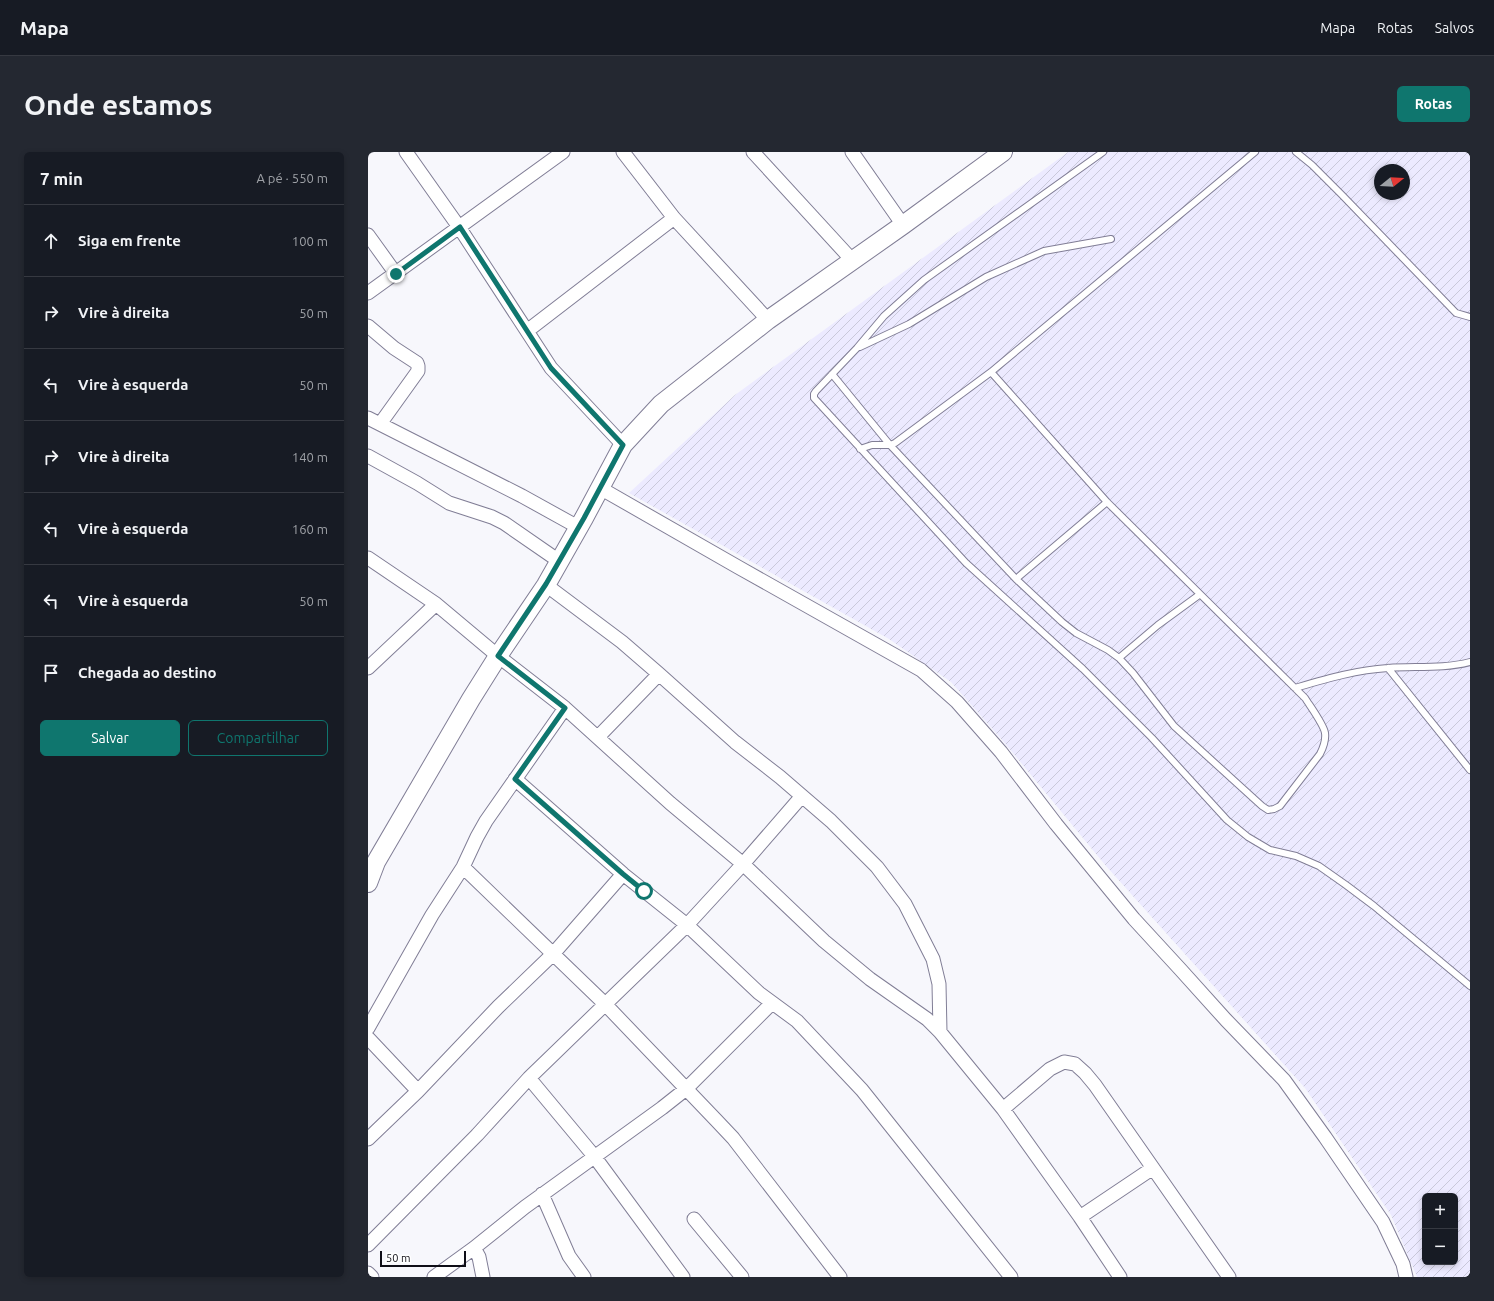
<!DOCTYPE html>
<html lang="pt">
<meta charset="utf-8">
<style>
body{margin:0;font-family:Ubuntu,sans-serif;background:#242831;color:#f1f3f6}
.controls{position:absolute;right:12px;bottom:12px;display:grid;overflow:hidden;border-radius:6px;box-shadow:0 2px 6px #0003}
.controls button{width:36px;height:36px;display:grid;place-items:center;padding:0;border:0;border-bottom:1px solid #363941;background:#171b24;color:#f1f3f6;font:20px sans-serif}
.compass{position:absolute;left:1006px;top:12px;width:36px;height:36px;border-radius:50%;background:#171b24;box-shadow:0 2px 6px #0003;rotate:72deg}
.scale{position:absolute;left:12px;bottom:10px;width:86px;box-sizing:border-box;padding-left:4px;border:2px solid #0f0e17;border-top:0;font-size:11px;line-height:14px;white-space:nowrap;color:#0f0e17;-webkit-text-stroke:3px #fff;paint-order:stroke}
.stop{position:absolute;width:12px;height:12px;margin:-9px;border:3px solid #0f766e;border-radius:50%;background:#fff}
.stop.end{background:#0f766e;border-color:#fff;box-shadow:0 1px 4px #0008}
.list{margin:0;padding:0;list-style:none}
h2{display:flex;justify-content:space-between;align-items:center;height:52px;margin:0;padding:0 16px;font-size:17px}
h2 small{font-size:13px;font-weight:400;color:#9ea1a6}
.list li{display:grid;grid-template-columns:26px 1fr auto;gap:12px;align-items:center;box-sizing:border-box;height:72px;padding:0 16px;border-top:1px solid #363941}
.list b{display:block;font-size:15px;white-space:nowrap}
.list em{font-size:13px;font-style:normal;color:#9ea1a6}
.actions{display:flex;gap:8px;padding:12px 16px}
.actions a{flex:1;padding:9px 0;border:1px solid #0f766e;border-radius:6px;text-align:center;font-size:14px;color:#0f766e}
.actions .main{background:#0f766e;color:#fff}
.icon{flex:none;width:22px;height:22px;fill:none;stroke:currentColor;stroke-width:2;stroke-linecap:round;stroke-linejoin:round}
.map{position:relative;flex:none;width:1102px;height:1125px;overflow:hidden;border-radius:6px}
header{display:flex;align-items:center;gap:24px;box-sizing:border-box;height:56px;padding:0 20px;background:#171b24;border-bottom:1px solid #363941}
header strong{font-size:19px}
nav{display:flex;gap:22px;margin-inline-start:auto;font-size:14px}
.intro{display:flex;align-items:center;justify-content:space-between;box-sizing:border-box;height:96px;padding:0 24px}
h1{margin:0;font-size:28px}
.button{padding:10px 18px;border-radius:6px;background:#0f766e;color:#fff;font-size:14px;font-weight:700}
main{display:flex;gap:24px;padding:0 24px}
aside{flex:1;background:#171b24;border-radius:6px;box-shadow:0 2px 6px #0003}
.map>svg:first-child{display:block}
.industrial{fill:url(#industrial-furrows);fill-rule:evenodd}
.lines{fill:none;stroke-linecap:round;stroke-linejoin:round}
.lane-casing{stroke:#817e96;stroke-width:8}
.street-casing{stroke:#817e96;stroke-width:15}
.secondary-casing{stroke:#817e96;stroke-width:20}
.lane{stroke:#fff;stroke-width:6}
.street{stroke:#fff;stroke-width:13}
.secondary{stroke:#fff;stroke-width:18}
.route{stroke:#0f766e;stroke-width:5}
</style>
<header>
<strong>Mapa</strong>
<nav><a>Mapa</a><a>Rotas</a><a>Salvos</a></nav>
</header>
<div class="intro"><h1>Onde estamos</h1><a class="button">Rotas</a></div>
<main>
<aside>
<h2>7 min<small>A pé · 550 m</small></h2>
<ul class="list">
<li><svg class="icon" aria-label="ahead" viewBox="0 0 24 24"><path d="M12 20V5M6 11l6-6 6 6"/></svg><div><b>Siga em frente</b></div><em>100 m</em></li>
<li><svg class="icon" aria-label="right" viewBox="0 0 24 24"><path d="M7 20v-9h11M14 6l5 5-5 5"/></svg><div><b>Vire à direita</b></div><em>50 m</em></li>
<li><svg class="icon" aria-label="left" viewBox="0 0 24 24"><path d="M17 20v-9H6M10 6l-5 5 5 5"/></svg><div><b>Vire à esquerda</b></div><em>50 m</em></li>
<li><svg class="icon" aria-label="right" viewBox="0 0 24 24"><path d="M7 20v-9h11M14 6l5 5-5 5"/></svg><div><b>Vire à direita</b></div><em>140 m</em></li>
<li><svg class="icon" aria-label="left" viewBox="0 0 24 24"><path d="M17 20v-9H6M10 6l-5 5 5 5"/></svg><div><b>Vire à esquerda</b></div><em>160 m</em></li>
<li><svg class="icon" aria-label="left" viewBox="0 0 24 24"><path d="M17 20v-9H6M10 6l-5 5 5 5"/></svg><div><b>Vire à esquerda</b></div><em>50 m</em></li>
<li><svg class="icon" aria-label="arrive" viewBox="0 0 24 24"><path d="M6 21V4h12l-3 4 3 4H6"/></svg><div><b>Chegada ao destino</b></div></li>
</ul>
<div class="actions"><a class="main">Salvar</a><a>Compartilhar</a></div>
</aside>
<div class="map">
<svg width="1102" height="1125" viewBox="0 0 1102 1125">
<defs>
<pattern id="industrial-furrows" width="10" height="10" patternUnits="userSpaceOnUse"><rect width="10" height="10" fill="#eceaff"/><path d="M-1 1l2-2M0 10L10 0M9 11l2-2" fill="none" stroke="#c9c8da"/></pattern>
</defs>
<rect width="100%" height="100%" fill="#f7f7fc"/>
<path class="industrial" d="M700 0H1102V1125H1049L1023 1063 937 936 738 714 635 589 583 530 521 487 261 341 367 243ZM1012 18H1036V42H1012ZM1057 1044H1087V1110H1057Z"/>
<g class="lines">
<defs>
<path id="lane" d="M735 0 556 128 516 164 489 196 448 239 446 242V246L598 411 715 517 784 586 859 668 880 685 902 698 928 704 951 714 978 733 1006 754 1102 834
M928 0 944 13 974 43 1088 161 1102 165
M492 195 541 172 618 125 676 99 743 87
M464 222 522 293 648 427 694 470 708 481 740 498 751 506 765 521 806 574 894 654 900 658 906 657 912 654 952 602C955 596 958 588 957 581 956 573 942 554 937 546L739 350 623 220
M492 297 504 293H522L527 291 623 220 887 0
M648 427 739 350
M751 506 790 473 831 443
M1020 516 1102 618
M927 536C958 527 988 518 1020 516 1047 514 1075 517 1102 510"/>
<path id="street" d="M38 0 91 75 183 216 255 293
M255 0 306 66 400 168
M385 0 484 108
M484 0 535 73
M0 83 28 122
M0 141 195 0
M0 174 26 196 49 211 50 214V219L12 272
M159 179 306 66
M0 266 154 344 210 375
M0 304 49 331 81 351 124 365 136 371 191 409
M232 336 370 415 553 518 589 550 633 600 688 672 766 767 812 817 858 868 916 928 957 985 1015 1070 1035 1112 1038 1125
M0 406 68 452 130 504 197 556 302 651 375 712 456 789 502 827 559 867 572 880 635 957 712 1065 752 1125
M178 433 254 490 291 522 367 590 412 625 463 669 509 715 537 752 565 807 571 832 572 880
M0 516 68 452
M230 585 291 522
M147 627 255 722 319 773 391 841 429 869 494 938 643 1125
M95 715 237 852 348 968 365 986 472 1125
M0 876 64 763 95 715 109 685 118 669 197 556
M0 886 50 939
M161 926 226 1004 315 1125
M635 957 682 917 696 910 707 912 717 921 727 933 861 1125
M0 987 50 939 130 855 185 802 255 722
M174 1042 201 1104 216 1125
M712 1065 785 1016
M326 1067 374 1125
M0 1093 109 983 161 926 319 773 375 712 434 644
M106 1096 111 1105 115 1125
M0 1121 4 1125
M66 1125 106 1096 157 1055 294 956 318 937 404 851"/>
<path id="secondary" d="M0 731 8 710 103 547 130 504 178 433 216 366 255 293 293 252 400 168 535 73 635 0"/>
</defs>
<use href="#lane" class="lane-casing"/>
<use href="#street" class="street-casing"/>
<use href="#secondary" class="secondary-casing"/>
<use href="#lane" class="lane"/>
<use href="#street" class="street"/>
<use href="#secondary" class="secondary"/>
</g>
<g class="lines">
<path class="route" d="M28 122 92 75 183 216 255 293 216 366 178 432 130 504 197 556 147 627 255 722 276 739"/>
</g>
</svg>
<div class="controls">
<button>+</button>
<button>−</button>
</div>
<svg class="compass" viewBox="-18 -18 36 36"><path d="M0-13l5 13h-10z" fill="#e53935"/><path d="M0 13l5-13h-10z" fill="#9ea1a6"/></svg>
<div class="scale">50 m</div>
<div class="stop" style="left:276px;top:739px"></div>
<div class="stop end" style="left:28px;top:122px"></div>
</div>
</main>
